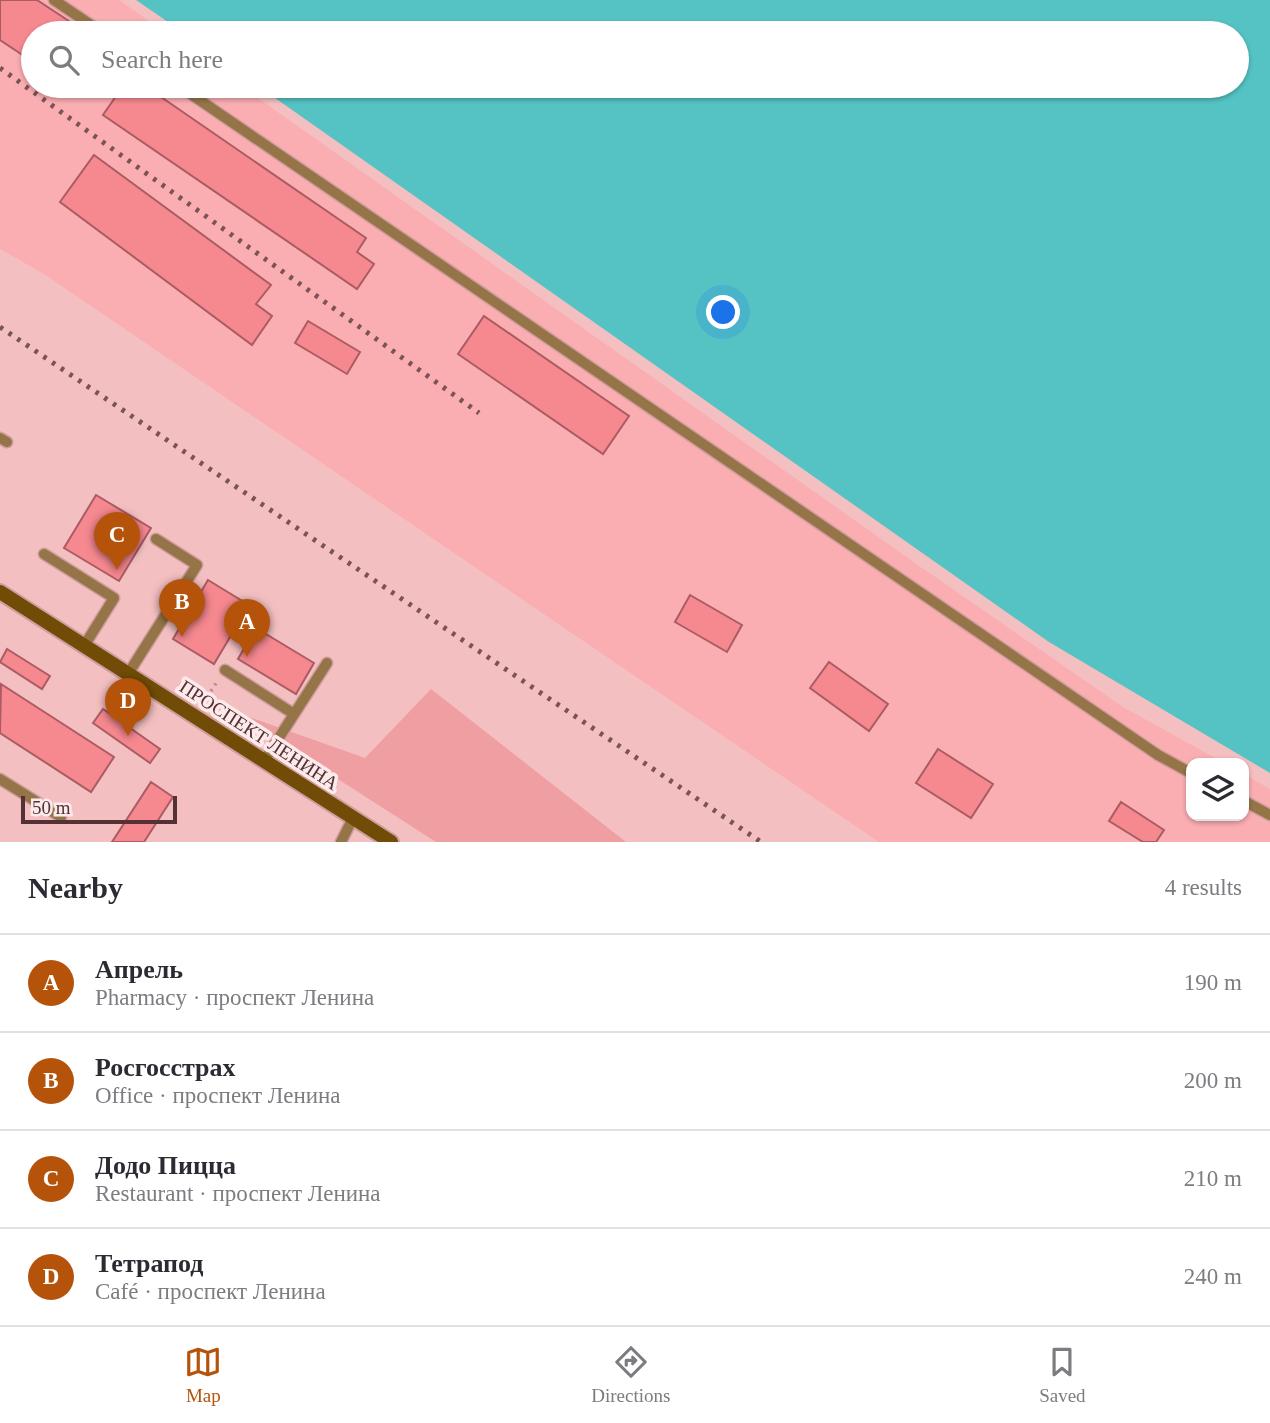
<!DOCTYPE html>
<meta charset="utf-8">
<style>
body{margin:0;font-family:Georgia,serif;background:#f7f7f7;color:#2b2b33}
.controls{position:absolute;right:21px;bottom:21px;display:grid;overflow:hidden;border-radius:14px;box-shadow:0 2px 5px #0004}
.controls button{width:63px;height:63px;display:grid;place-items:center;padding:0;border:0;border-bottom:2px solid #e1e1e2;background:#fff;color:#2b2b33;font:35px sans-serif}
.scale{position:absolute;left:21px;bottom:18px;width:156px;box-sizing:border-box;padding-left:7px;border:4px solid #543134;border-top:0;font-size:19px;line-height:24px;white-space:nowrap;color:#543134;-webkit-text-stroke:5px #fdeaeb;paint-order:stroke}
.you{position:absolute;left:724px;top:313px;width:24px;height:24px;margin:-18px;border:5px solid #fff;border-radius:50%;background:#1a73e8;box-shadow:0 0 0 10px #1a73e833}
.badge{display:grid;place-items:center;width:46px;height:46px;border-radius:50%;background:#b45309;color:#fff;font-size:23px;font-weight:700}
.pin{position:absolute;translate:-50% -58px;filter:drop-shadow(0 2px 4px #0008)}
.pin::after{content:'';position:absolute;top:37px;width:24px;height:21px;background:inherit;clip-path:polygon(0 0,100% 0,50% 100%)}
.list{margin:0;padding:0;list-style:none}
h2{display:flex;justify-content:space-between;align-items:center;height:91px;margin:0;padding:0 28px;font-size:30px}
h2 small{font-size:23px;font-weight:400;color:#7c7c81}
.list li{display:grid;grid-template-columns:46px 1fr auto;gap:21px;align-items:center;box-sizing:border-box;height:98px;padding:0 28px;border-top:2px solid #e1e1e2}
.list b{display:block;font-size:26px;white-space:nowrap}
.list p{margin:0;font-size:23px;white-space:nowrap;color:#7c7c81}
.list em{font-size:23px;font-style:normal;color:#7c7c81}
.icon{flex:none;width:38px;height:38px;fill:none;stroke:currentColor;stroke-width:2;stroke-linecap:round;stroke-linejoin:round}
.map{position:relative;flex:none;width:1270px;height:842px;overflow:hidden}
.search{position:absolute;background:#fff;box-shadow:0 2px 5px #0004;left:21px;right:21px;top:21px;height:77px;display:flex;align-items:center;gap:18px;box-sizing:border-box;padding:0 24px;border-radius:38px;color:#7c7c81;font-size:26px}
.sheet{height:483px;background:#fff}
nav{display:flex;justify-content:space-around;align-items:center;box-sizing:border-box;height:98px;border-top:2px solid #e1e1e2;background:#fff;font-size:19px;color:#7c7c81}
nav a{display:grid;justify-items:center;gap:4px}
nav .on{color:#b45309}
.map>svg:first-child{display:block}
.built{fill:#faaeb2}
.green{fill:#ef9ea2}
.water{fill:#55c3c4}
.building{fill:#f68890;stroke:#ab5c62;stroke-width:2}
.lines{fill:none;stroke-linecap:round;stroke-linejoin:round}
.lane-casing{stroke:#ce9d9f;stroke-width:13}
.secondary-casing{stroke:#ce9d9f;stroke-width:18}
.path{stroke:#b88a8d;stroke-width:3.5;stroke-dasharray:2 5;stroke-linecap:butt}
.lane{stroke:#957547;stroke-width:10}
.secondary{stroke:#704c06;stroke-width:14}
.rail{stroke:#7a5356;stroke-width:5;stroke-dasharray:3.5 7;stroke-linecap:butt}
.labels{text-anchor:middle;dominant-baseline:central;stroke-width:7;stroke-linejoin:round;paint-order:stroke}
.street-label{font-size:19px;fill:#543134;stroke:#fdeaeb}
</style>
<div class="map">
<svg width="1270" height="842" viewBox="0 0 1270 842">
<rect width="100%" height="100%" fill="#f4bfc1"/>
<path class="built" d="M0 0H119L166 33H33V86H241L915 563 1123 707 1224 763H1191V816H1244V774L1270 789V842H879L44 274 0 249Z"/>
<path class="green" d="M431 689 626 842H436L232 711 365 758Z"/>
<path class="water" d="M136 0H1270V773L1049 642 258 86H1237V33H184Z"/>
<path class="building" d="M0 0H37L81 29 78 33H33V62L0 40Z
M123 86H145L366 238 357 252 374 264 357 289 103 115Z
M94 155 271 285 256 304 272 316 252 345 60 202Z
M484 316 629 416 603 454 458 354Z
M308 321 360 352 347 374 295 343Z
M96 495 151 528 119 581 64 548Z
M208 580 249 605 214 664 173 639Z
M690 595 742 625 727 652 675 622Z
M256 628 314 663 296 694 238 659Z
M7 649 50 676 42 689 0 662Z
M829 662 888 704 869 731 810 688Z
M1 684 114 757 91 792 0 733Z
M103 709 160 749 150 763 93 723Z
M938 749 993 784 971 818 916 783Z
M151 782 173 797 144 842H112Z
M1121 802 1164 830 1156 842H1143L1109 821Z"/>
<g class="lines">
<defs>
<path id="lane" d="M54 0 103 33
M179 86 1158 755 1191 773
M0 438 7 442
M44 554 114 598 84 646
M225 670 294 714
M128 674 197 565 156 539
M264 761 327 663
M0 779 61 817
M1244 801 1270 815
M341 842 353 818"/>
<path id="secondary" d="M0 592 391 842"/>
</defs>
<use href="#lane" class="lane-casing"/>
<use href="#secondary" class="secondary-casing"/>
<path class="path" d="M211 691 218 680"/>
<use href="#lane" class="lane"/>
<use href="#secondary" class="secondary"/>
<path class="rail" d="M0 68 479 413
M0 327 761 842"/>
</g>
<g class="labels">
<g class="street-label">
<text transform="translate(259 735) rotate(33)">ПРОСПЕКТ ЛЕНИНА</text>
</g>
</g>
</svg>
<div class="controls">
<button><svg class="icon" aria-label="layers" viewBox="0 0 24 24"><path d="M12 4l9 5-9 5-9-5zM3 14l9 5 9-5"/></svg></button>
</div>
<div class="scale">50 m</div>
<div class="you"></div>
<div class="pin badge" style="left:247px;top:657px">A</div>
<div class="pin badge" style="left:182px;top:637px">B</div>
<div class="pin badge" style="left:117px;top:570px">C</div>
<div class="pin badge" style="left:128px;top:736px">D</div>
<div class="search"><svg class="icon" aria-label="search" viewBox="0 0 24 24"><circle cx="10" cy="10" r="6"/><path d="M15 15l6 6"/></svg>Search here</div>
</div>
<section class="sheet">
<h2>Nearby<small>4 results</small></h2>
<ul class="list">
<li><span class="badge">A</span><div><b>Апрель</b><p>Pharmacy · проспект Ленина</p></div><em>190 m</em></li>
<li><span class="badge">B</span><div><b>Росгосстрах</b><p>Office · проспект Ленина</p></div><em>200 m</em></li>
<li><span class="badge">C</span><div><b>Додо Пицца</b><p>Restaurant · проспект Ленина</p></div><em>210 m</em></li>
<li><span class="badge">D</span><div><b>Тетрапод</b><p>Café · проспект Ленина</p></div><em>240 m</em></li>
</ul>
</section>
<nav>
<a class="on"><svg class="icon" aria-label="map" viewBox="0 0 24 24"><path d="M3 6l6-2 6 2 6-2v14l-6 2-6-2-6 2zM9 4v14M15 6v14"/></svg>Map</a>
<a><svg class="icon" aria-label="directions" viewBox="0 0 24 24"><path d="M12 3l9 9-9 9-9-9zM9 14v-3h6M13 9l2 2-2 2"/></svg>Directions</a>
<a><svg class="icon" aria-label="saved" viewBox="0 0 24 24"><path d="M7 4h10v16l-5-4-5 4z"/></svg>Saved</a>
</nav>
